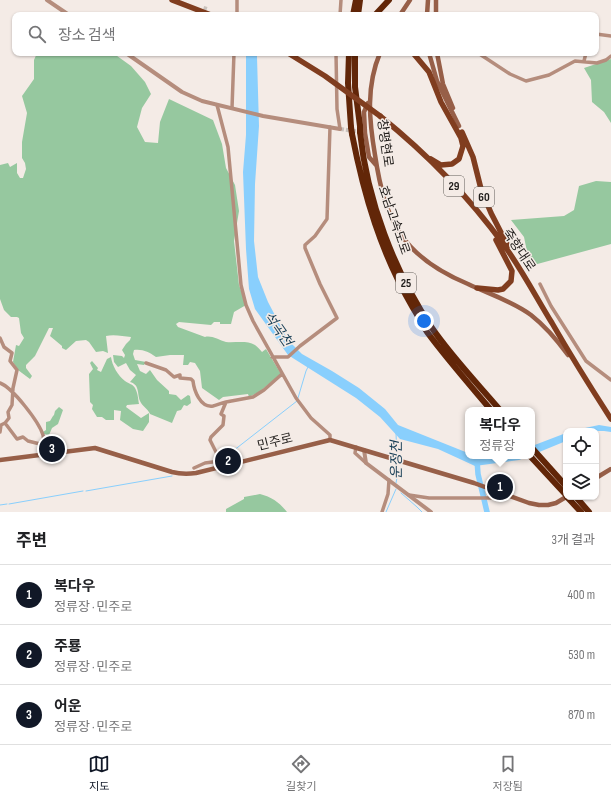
<!DOCTYPE html>
<html lang="ko">
<meta charset="utf-8">
<style>
body{margin:0;font-family:"Sofia Sans Condensed","Noto Sans KR",sans-serif;background:#f6f6f6;color:#202124}
.controls{position:absolute;right:12px;bottom:12px;display:grid;overflow:hidden;border-radius:8px;box-shadow:0 1px 3px #0004}
.controls button{width:36px;height:36px;display:grid;place-items:center;padding:0;border:0;border-bottom:1px solid #e0e0e0;background:#fff;color:#202124;font:20px sans-serif}
.you{position:absolute;left:424px;top:321px;width:14px;height:14px;margin:-10px;border:3px solid #fff;border-radius:50%;background:#1a73e8;box-shadow:0 0 0 6px #1a73e833}
.badge{display:grid;place-items:center;width:26px;height:26px;border-radius:50%;background:#111827;color:#fff;font-size:13px;font-weight:700}
.pin{position:absolute;translate:-50% -50%;border:2px solid #fff;box-shadow:0 1px 4px #0006}
.popup{position:absolute;left:465px;top:407px;width:70px;height:52px;box-sizing:border-box;display:grid;place-content:center;border-radius:8px;background:#fff;filter:drop-shadow(0 1px 3px #0005);font-size:13px;white-space:nowrap;color:#757577}
.popup b{font-size:15px;color:#202124}
.popup::after{content:'';position:absolute;left:50%;top:100%;margin-left:-8px;border:8px solid transparent;border-top-color:#fff}
.list{margin:0;padding:0;list-style:none}
h2{display:flex;justify-content:space-between;align-items:center;height:52px;margin:0;padding:0 16px;font-size:17px}
h2 small{font-size:13px;font-weight:400;color:#757577}
.list li{display:grid;grid-template-columns:26px 1fr auto;gap:12px;align-items:center;box-sizing:border-box;height:60px;padding:0 16px;border-top:1px solid #e0e0e0}
.list b{display:block;font-size:15px;white-space:nowrap}
.list p{margin:0;font-size:13px;white-space:nowrap;color:#757577}
.list em{font-size:13px;font-style:normal;color:#757577}
.icon{flex:none;width:22px;height:22px;fill:none;stroke:currentColor;stroke-width:2;stroke-linecap:round;stroke-linejoin:round}
.map{position:relative;flex:none;width:611px;height:512px;overflow:hidden}
.search{position:absolute;background:#fff;box-shadow:0 1px 3px #0004;left:12px;right:12px;top:12px;height:44px;display:flex;align-items:center;gap:10px;box-sizing:border-box;padding:0 14px;border-radius:8px;color:#757577;font-size:15px}
.sheet{height:232px;background:#fff}
nav{display:flex;justify-content:space-around;align-items:center;box-sizing:border-box;height:56px;border-top:1px solid #e0e0e0;background:#fff;font-size:11px;color:#757577}
nav a{display:grid;justify-items:center;gap:2px}
nav .on{color:#111827}
.map>svg:first-child{display:block}
.green{fill:#96c89f}
.water{fill:#89cffd}
.lines{fill:none;stroke-linecap:round;stroke-linejoin:round}
.stream{stroke:#89cffd;stroke-width:1}
.river{stroke:#89cffd;stroke-width:5.5}
.minor-tunnel{stroke:#c9c2bd;stroke-width:3.5;stroke-dasharray:3.5 2;stroke-linecap:butt}
.tertiary-tunnel{stroke:#c9c2bd;stroke-width:4;stroke-dasharray:4 2;stroke-linecap:butt}
.minor{stroke:#b58d7d;stroke-width:3.5}
.tertiary{stroke:#b58d7d;stroke-width:4}
.secondary{stroke:#975f48;stroke-width:4.5}
.primary{stroke:#803d1f;stroke-width:5.5}
.motorway{stroke:#622608;stroke-width:6}
.primary-bridge{stroke:#803d1f;stroke-width:5.5}
.motorway-bridge{stroke:#622608;stroke-width:6}
.labels{text-anchor:middle;dominant-baseline:central;stroke-width:3;stroke-linejoin:round;paint-order:stroke}
.shield{fill:#f4ebe6;stroke:#5f5a57;stroke-width:1}
.shield-label{font-size:12px;font-weight:bold;fill:#1f1c1a}
.street-label{font-size:13px;fill:#1f1c1a;stroke:#f4ebe6}
.water-label{font-size:14px;font-style:italic;fill:#163d55;stroke:#f4ebe6}
</style>
<div class="map">
<svg width="611" height="512" viewBox="0 0 611 512">
<rect width="100%" height="100%" fill="#f4ebe6"/>
<path class="green" d="M37 53H113L131 66 145 82 151 94 142 108 137 127 145 142 158 143 160 122 169 99 213 120 222 144 226 168 235 185 239 211 234 241 239 285 246 305 234 312 231 324H220V322H214L211 325 179 322 176 324 178 327 205 337C211 335 219 340 226 342 235 343 247 340 255 345 258 347 260 350 262 352L266 349 281 374 259 392 249 397 248 394 223 397 219 400 202 388 200 371 195 363 190 362 188 365H183L184 355H170L156 357C149 352 143 349 134 350L133 354 135 360 146 362 144 365 137 364 140 371 146 374 150 370 157 380 169 391V394L176 395 181 400 188 395 190 396 191 403 187 406 184 405 181 410 177 411 172 423 150 414C148 409 142 406 140 401 137 393 140 385 130 382L136 375 130 370 126 363 118 367 114 362 113 355 122 356 124 358 125 355 122 350 126 344 130 340 131 337C123 336 113 334 106 336L108 353 103 351 96 352 89 342 86 340 76 341 66 350 62 348V346L50 336 53 328H49L35 356 26 365V368L32 376 30 379 18 370 13 362 16 345 19 346 24 338 21 333 19 318 17 317H11L4 310 0 299V165L8 163 10 167 17 163V173L20 178H23L26 169 25 163 22 158V142L27 113 22 96 34 79V60Z
M611 59V123L604 112 592 102 591 80 584 68Z
M596 181 611 182V244L530 266 524 237 511 220 564 216 574 210 579 186Z
M111 357C112 365 118 376 125 381 129 384 133 384 135 388 138 393 138 399 139 404L127 405 126 407 141 418 149 413V422L143 431 133 429 120 420 121 411 114 410V420H106L102 417H97L92 409 93 405 90 402 89 374 93 369 90 363 92 361 98 368 97 370 101 372 107 359Z
M59 407 63 410 58 424 52 428 49 435 44 434 43 432 46 430V422L50 421 53 416 54 415 55 411Z
M260 494C272 497 280 503 287 512H226V509L244 499V497Z"/>
<path class="water" d="M246 53H257V57L259 126 255 184 254 241 258 277 268 302 288 340 302 354 332 371 359 388 385 409 398 425 468 453V456H529L519 460 475 466 438 449 400 439 380 417 356 398 288 355 255 309 249 289 246 249 243 172 246 135Z
M599 425 611 427V432L604 431H571Z
M566 433V441L532 455V446Z"/>
<g class="lines">
<path class="stream" d="M298 398 306 371 308 367
M396 433 397 458
M224 458 297 401
M396 483 398 472 397 463
M86 491 172 476
M401 493 417 507 422 512
M9 504 83 491
M0 505 7 504
M386 512 396 489"/>
<path class="river" d="M477 460 478 474 487 512"/>
<path class="minor-tunnel" d="M203 15 206 6"/>
<path class="tertiary-tunnel" d="M340 129 361 132"/>
<path class="minor" d="M237 0V15
M340 15 341 0
M596 34 611 36
M336 53 337 109 340 129
M478 53 510 74 526 81 549 75 575 61 597 63 606 60 611 56
M584 61 586 53
M217 105 228 147 241 285 246 305 253 321 296 398 311 418 330 435V440
M232 108 234 53
M540 284 551 306 586 361 611 380
M0 338 4 347 12 353 10 361 17 370 13 388 12 405 8 412 9 418 5 423 1 425 0 432
M272 357H288L300 346 337 318 320 284 305 248V245L315 236 327 219 330 127
M146 363 166 370 174 377 180 375V378L191 379 193 381C194 390 200 408 213 406 217 405 221 403 226 402
M0 383C13 388 39 422 43 435 44 441 45 448 45 454
M5 423 17 439 23 437 28 441 44 445
M356 447 355 453 366 463
M565 454 566 456
M223 466 210 440 211 437 223 425 224 416 221 414 226 402 253 397 264 390 282 374
M194 468 205 463 220 461
M409 495 429 498H503L505 494
M382 512 388 494 389 480"/>
<path class="tertiary" d="M47 0 69 15
M126 53 182 92 202 101 263 116 340 129
M364 450 366 463 431 512"/>
<path class="secondary" d="M400 15 410 0
M427 15 428 0
M436 15V0
M380 53C366 86 369 120 375 155 385 222 403 257 468 284 489 294 512 301 531 315 545 326 557 340 568 355
M429 53 437 81 459 126
M437 53 443 84 453 108
M368 103 364 112 365 133 369 157 376 165
M0 460 95 448 172 472C180 474 188 474 196 473L330 440 474 483 529 503 539 505H548L556 503 566 497
M596 478 611 469"/>
<path class="primary" d="M172 0 211 15
M413 53 429 72 441 102 461 138 463 146 459 159 452 164 441 165 431 159
M380 116C426 153 469 197 504 245 522 270 536 297 552 323 571 356 591 388 611 419
M462 132 473 157 481 189 491 213 508 246
M477 288 498 290 503 289 511 281 512 271 496 240"/>
<path class="motorway" d="M353 15 356 0
M358 15 360 0
M375 15 389 0
M349 53 348 83 351 127
M355 53V87L360 126
M360 132C367 200 394 271 432 328 452 357 477 383 500 410
M352 134C364 196 381 253 413 308 418 316 422 324 427 332 447 359 469 384 491 410
M532 448 566 486
M530 456 566 495
M567 497 581 512
M576 497 589 512"/>
<path class="primary-bridge" d="M288 53 325 76 380 116"/>
<path class="motorway-bridge" d="M360 126V132
M351 127 352 134"/>
</g>
<g class="labels">
<g class="shield">
<rect x="444" y="176" width="20" height="20" rx="3"/>
<rect x="474" y="187" width="20" height="20" rx="3"/>
<rect x="396" y="273" width="20" height="20" rx="3"/>
</g>
<g class="shield-label">
<text x="454" y="186">29</text>
<text x="484" y="197">60</text>
<text x="406" y="283">25</text>
</g>
<g class="street-label">
<text transform="translate(385 143) rotate(82)">창평현로</text>
<text transform="translate(394 220) rotate(71)">호남고속도로</text>
<text transform="translate(519 250) rotate(56)">죽향대로</text>
<text transform="translate(275 442) rotate(-14)">민주로</text>
</g>
<g class="water-label">
<text transform="translate(278 329) rotate(55)">석곡천</text>
<text transform="translate(396 460) rotate(-90)">운정천</text>
</g>
</g>
</svg>
<div class="controls">
<button><svg class="icon" aria-label="locate" viewBox="0 0 24 24"><circle cx="12" cy="12" r="6"/><path d="M12 2v4M12 18v4M2 12h4M18 12h4"/></svg></button>
<button><svg class="icon" aria-label="layers" viewBox="0 0 24 24"><path d="M12 4l9 5-9 5-9-5zM3 14l9 5 9-5"/></svg></button>
</div>
<div class="you"></div>
<div class="pin badge" style="left:500px;top:487px">1</div>
<div class="popup"><b>복다우</b>정류장</div>
<div class="pin badge" style="left:228px;top:461px">2</div>
<div class="pin badge" style="left:52px;top:449px">3</div>
<div class="search"><svg class="icon" aria-label="search" viewBox="0 0 24 24"><circle cx="10" cy="10" r="6"/><path d="M15 15l6 6"/></svg>장소 검색</div>
</div>
<section class="sheet">
<h2>주변<small>3개 결과</small></h2>
<ul class="list">
<li><span class="badge">1</span><div><b>복다우</b><p>정류장 · 민주로</p></div><em>400 m</em></li>
<li><span class="badge">2</span><div><b>주룡</b><p>정류장 · 민주로</p></div><em>530 m</em></li>
<li><span class="badge">3</span><div><b>어운</b><p>정류장 · 민주로</p></div><em>870 m</em></li>
</ul>
</section>
<nav>
<a class="on"><svg class="icon" aria-label="map" viewBox="0 0 24 24"><path d="M3 6l6-2 6 2 6-2v14l-6 2-6-2-6 2zM9 4v14M15 6v14"/></svg>지도</a>
<a><svg class="icon" aria-label="directions" viewBox="0 0 24 24"><path d="M12 3l9 9-9 9-9-9zM9 14v-3h6M13 9l2 2-2 2"/></svg>길찾기</a>
<a><svg class="icon" aria-label="saved" viewBox="0 0 24 24"><path d="M7 4h10v16l-5-4-5 4z"/></svg>저장됨</a>
</nav>
